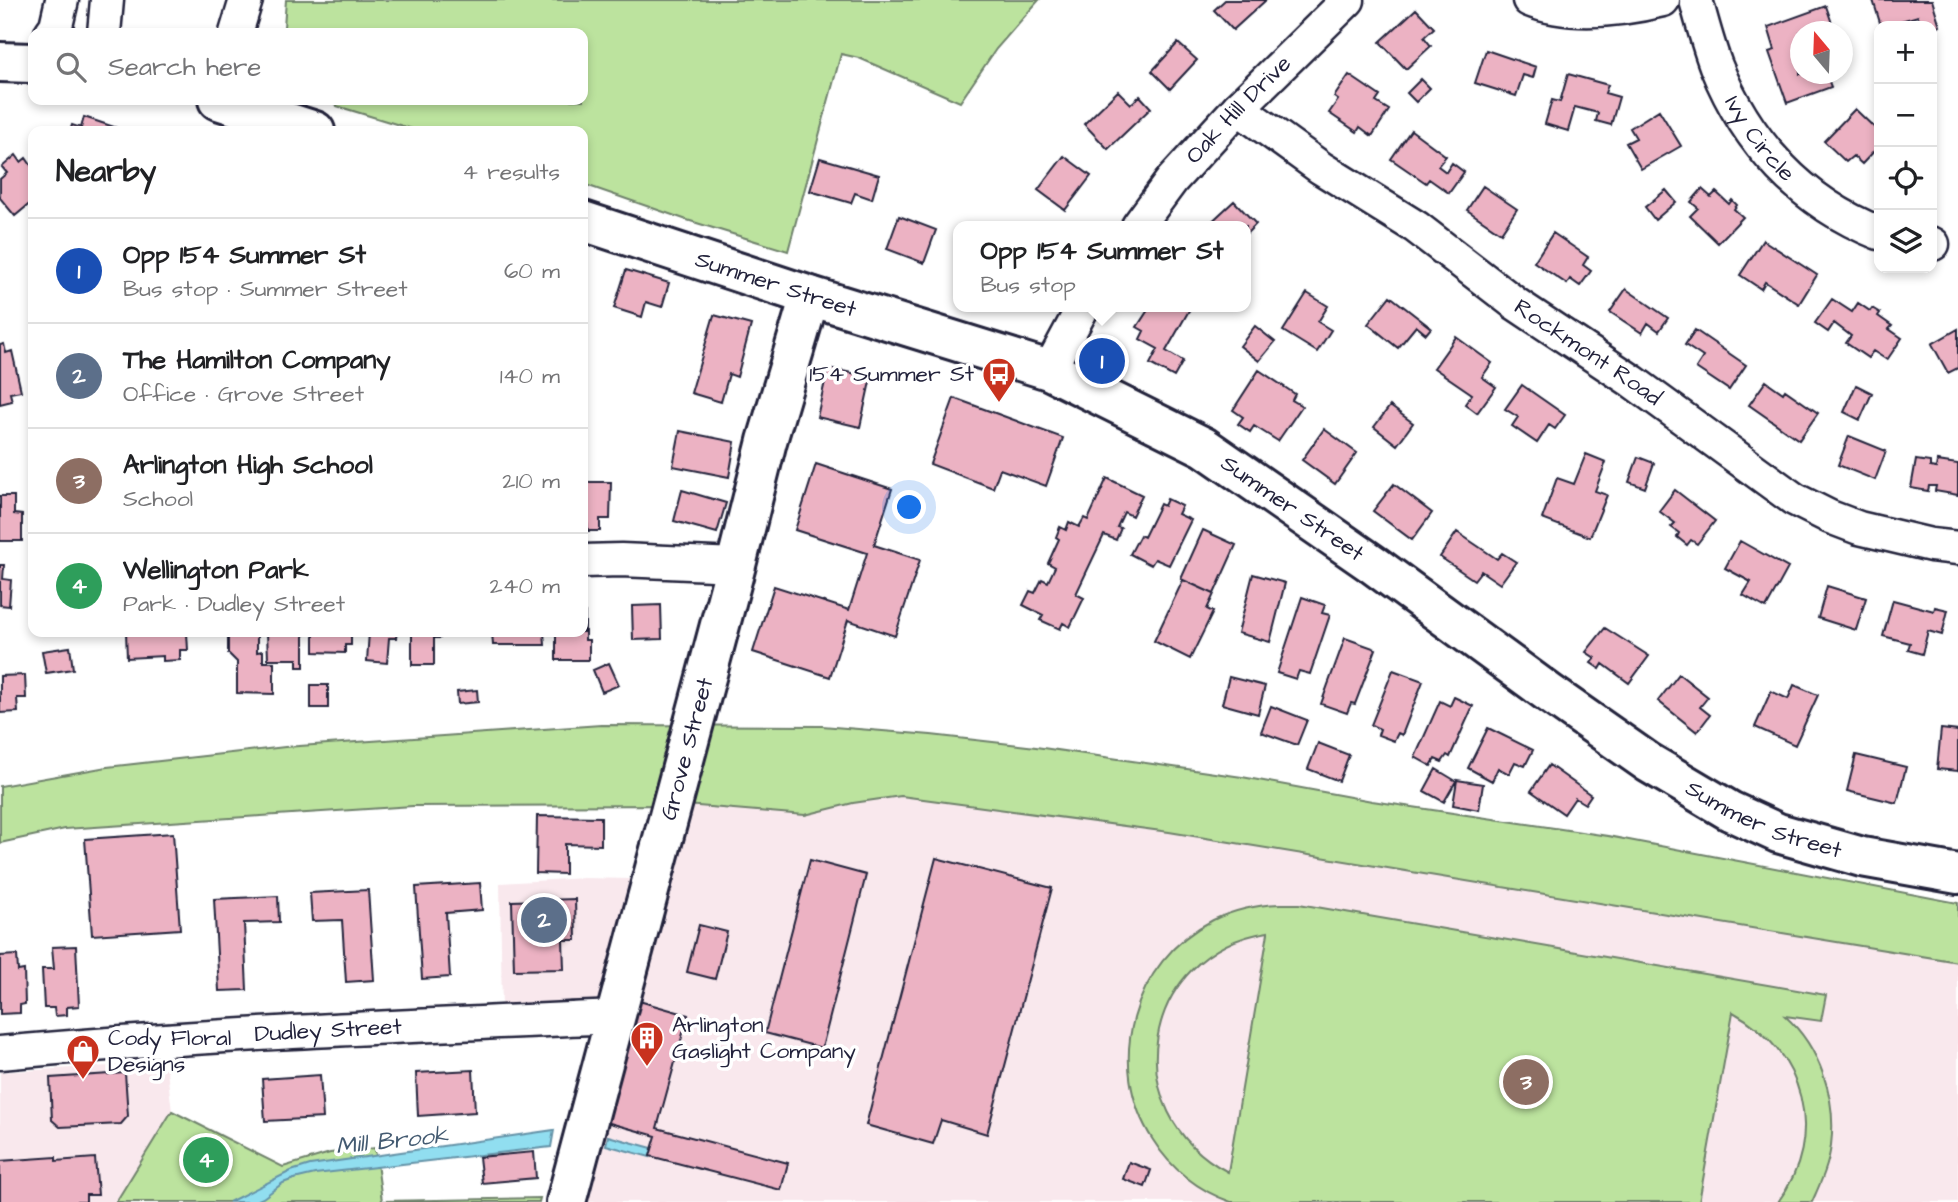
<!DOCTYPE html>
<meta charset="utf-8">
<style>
body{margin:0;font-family:"Architects Daughter",sans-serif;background:#f2f2f2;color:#202124}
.controls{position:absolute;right:21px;top:21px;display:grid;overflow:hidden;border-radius:14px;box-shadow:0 4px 10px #0003}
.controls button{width:63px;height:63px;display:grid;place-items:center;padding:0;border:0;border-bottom:2px solid #e0e0e0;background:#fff;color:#202124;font:35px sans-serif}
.compass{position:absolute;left:1790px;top:21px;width:63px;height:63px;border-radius:50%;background:#fff;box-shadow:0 4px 10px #0003;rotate:341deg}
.you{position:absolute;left:910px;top:508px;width:24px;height:24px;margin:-18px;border:5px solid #fff;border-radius:50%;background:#1a73e8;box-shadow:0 0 0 10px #1a73e833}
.badge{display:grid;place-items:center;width:46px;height:46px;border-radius:50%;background:#ea580c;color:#fff;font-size:23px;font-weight:700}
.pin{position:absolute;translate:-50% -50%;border:4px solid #fff;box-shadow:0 2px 7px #0006}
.popup{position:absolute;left:953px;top:221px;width:298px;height:91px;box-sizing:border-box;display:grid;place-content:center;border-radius:14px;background:#fff;filter:drop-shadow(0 2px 5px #0005);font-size:23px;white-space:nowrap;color:#757577}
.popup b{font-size:26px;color:#202124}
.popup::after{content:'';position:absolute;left:50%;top:100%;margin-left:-14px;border:14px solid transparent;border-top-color:#fff}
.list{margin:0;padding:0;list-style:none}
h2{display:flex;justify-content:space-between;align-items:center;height:91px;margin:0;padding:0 28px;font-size:30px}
h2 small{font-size:23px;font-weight:400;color:#757577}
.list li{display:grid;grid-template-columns:46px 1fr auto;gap:21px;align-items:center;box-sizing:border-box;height:105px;padding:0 28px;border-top:2px solid #e0e0e0}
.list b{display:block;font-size:26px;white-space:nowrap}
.list p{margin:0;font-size:23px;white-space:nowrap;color:#757577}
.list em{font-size:23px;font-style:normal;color:#757577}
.icon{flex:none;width:38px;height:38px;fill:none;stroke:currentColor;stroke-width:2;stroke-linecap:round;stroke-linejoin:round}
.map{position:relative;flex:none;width:1958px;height:1202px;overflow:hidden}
.search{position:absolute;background:#fff;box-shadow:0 4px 10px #0003;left:28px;top:28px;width:560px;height:77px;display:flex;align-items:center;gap:18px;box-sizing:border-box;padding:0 24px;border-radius:14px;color:#757577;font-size:26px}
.panel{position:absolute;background:#fff;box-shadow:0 4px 10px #0003;left:28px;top:126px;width:560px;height:511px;border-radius:14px}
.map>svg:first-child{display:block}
.built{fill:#f9e8ed}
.green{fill:#bce39e;stroke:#6f826c;stroke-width:2;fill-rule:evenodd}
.water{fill:#91def0;stroke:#6593a8;stroke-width:2}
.building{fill:#ecb2c3;stroke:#22223b;stroke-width:2}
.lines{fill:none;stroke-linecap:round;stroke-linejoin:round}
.minor-casing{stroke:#22223b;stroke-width:37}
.secondary-casing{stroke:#22223b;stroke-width:44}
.minor{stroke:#fff;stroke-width:32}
.secondary{stroke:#fff;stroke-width:38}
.labels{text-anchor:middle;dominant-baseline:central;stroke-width:7;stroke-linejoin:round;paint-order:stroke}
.street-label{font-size:23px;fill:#22223b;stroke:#fff}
.poi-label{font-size:23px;fill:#22223b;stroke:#fff;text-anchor:start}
.water-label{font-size:24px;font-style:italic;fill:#435a71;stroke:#fff}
</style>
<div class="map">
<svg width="1958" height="1202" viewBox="0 0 1958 1202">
<rect width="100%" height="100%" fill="#fff"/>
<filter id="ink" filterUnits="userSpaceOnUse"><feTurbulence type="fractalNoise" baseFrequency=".0143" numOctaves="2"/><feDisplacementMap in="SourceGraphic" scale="14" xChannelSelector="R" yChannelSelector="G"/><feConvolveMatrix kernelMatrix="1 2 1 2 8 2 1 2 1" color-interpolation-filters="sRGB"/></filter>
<g filter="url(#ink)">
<path class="built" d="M901 796 1169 832 1958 962V1202H579L686 805 805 815 853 803Z
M584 878 632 879 598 1007 502 1015 500 883Z
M166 1063 172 1111 116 1202H0V1072Z"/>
<path class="green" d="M286 0H1039L996 49 960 102 859 58 841 54 788 251 687 220 583 184V131H419L337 106 331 100H583V33H288L284 27Z
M601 725 822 726 931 735 1036 747 1242 777 1372 801 1608 836 1958 903V962L1169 832 901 796 853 803 805 815 686 805 413 806 65 829 0 843V786L107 767 285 747Z
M1280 904H1299L1826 995 1821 1021 1785 1016C1820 1047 1837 1099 1831 1145 1829 1165 1820 1184 1812 1202H1778C1827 1136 1804 1051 1733 1012L1699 1202H1231C1199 1191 1171 1169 1153 1140 1104 1065 1132 961 1213 920 1234 910 1256 905 1280 904ZM1268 932V933L1228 1172C1114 1112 1141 952 1268 932Z
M172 1111 283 1167 330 1153 375 1148 382 1201 540 1198 539 1202H116Z"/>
<path class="water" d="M554 1130 551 1147 315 1174 294 1179 283 1183 263 1198 254 1202H229L291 1171 310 1165Z
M608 1136 652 1148 650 1157 606 1145Z"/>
<path class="building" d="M1225 0H1266L1233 30 1214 10Z
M1873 0H1932L1940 26 1932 29V26H1921L1918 16 1901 21 1902 26H1881Z
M1826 6 1835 32H1800V74H1826L1831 87 1787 103 1769 52 1775 50 1768 27Z
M1416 9 1434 28 1424 37 1431 46 1406 69 1380 42Z
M1178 43 1197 60 1170 89 1152 71Z
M1486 50 1536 67 1533 78 1523 75 1516 96 1475 83Z
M1568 74 1608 85 1605 93 1619 97 1611 125 1596 121 1598 113 1575 107 1568 131 1545 124 1552 100 1560 102Z
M1349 75 1380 96 1376 102 1389 110 1372 136 1360 127 1357 132 1329 113 1338 100 1334 97Z
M1421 79 1430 88 1416 102 1407 93Z
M1118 91 1131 104 1140 96 1151 108 1108 149 1084 124Z
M1855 109 1879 132V146L1862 164 1853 156 1846 162 1824 141Z
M1659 110 1681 146 1641 169 1626 143 1636 138 1630 128Z
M84 117 120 129V131H70L72 125 81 128Z
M1411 130 1446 156 1438 166 1446 172 1452 163 1464 172 1449 193 1429 179 1426 183 1391 159Z
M16 155 21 162 26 158 33 168V201L15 216 0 198V179L7 173 2 167Z
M1064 156 1091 176 1065 210 1038 190Z
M820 158 879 175 872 199 855 193 851 203 810 191Z
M1483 186 1517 209 1501 233 1467 210Z
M1702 189 1711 197 1716 192 1729 204 1732 200 1737 205 1734 209 1743 217 1718 243 1690 216 1698 208 1691 202Z
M1666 190 1676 202 1655 220 1645 207Z
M1234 201 1256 224 1246 234V226H1207Z
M899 216 936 230 924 263 887 249Z
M1553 233 1588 257 1583 265 1591 271 1580 286 1570 279 1567 284 1534 262Z
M1763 240 1817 275 1799 304 1765 282 1761 289 1740 275Z
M626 270 669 283 662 307 646 302 642 317 614 308Z
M1626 289 1668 318 1659 331 1648 323 1642 333 1610 312Z
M1307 293 1328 306 1318 322 1331 330 1317 352 1283 331Z
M1390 296 1431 328 1426 334 1416 326 1398 348 1368 324Z
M1832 299 1852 312 1858 303 1870 311 1872 308 1880 313 1878 316 1892 326 1889 329 1902 338 1887 360 1873 351 1868 358 1846 343 1851 336 1834 323 1828 332 1815 323Z
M1150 307H1191L1166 351 1183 361 1174 377 1150 364 1158 349 1140 339 1144 331 1137 327Z
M714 315 751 325 737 377 729 374 721 402 691 393Z
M1255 326 1275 342 1259 361 1240 346Z
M1958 329V368L1948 373 1932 344Z
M1695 330 1746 365 1729 390 1696 368 1703 357 1685 345Z
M1456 337 1492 363 1482 377 1496 387 1477 413 1465 404 1472 394 1434 368Z
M4 344 6 353 12 351 21 391 10 393 12 401 0 404V345Z
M828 368 871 377 860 427 817 417Z
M1259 370 1295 394 1292 400 1302 406 1278 441 1254 426 1250 432 1238 424 1243 417 1233 410Z
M1766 381 1783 393 1785 390 1818 413 1799 440 1749 405Z
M1522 385 1565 415 1555 429 1549 425 1537 443 1512 426 1518 417 1505 409Z
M1856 385 1872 393 1860 420 1844 412Z
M954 398 1063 438 1046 486 1000 469 993 488 930 464Z
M1390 406 1413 423 1397 445 1374 427Z
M1324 429 1357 453 1335 484 1302 460Z
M680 431 735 442 729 477 673 466Z
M1849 436 1886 451 1875 480 1838 465Z
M1586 454 1606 462 1595 491 1607 495 1590 537 1542 519 1557 478 1574 484Z
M1638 457 1654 463 1645 488 1629 482Z
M1916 460 1930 462V467L1936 468 1937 461 1958 464V495L1935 491 1936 486H1929L1928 491 1911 488Z
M816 464 892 489 874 545 920 560 895 636 848 620 830 677 753 652 774 586 849 610 867 553 795 530Z
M1107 478 1142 495 1132 516 1124 512 1117 527 1121 528 1116 540 1104 535 1076 594 1084 598 1070 627 1063 623 1060 629 1040 620 1043 615 1023 605 1030 591 1035 593 1042 579 1048 582 1055 567 1048 563 1059 539 1056 537 1060 527 1066 530 1069 522 1079 527 1084 518 1088 520Z
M585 482H611L610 519H600V531H588L587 522H583V494H585Z
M1394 484 1432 513 1412 540 1373 511Z
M682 490 726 503 717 533 674 521Z
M1675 490 1715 521 1697 544 1691 540 1687 545 1677 537 1679 533 1671 527 1675 523 1659 511Z
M0 496H14V514L22 515V541H0Z
M1167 499 1182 506 1178 514 1191 520 1169 565 1155 559 1151 565 1130 554 1140 535 1144 537 1160 504 1164 506Z
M1203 530 1236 545 1214 594 1181 579Z
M1457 532 1497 559 1502 553 1516 562 1500 584 1481 571 1474 580 1440 557Z
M1740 541 1788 568 1766 608 1743 595 1751 582 1725 568Z
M0 565H4L3 579 11 580 9 606 0 605Z
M1253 574 1285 583 1270 642 1238 633Z
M1183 580 1214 594 1207 609 1213 612 1190 659 1154 641Z
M1827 586 1866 598 1856 630 1818 618Z
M1302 597 1325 605 1322 613 1330 615 1310 674 1299 671 1296 679 1277 673Z
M1893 600 1934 611 1935 607 1948 610 1942 635 1928 631 1922 654 1908 650 1910 643 1883 636Z
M661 605 662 639 633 640 632 606Z
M583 613H585V640H589V660H556V632H583Z
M1605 628 1649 656 1629 683 1603 664 1600 669 1591 663 1595 658 1586 652Z
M126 632 187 633 188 650H180V660L163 661V656L127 658Z
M228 632H257V652L263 651V662H274V694L237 693V662L228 653Z
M267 632H304V667H297V659H268Z
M314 632H351V645H345V653L314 652Z
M369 632H397L396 638H389L387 663 367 661Z
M412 632H440V638H434V665H412Z
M492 632H544L545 645H493Z
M1345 638 1376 649 1355 704 1351 703 1347 713 1321 704Z
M70 647 73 669 46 673 42 651Z
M609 663 619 685 602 692 593 670Z
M1393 670 1423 681 1402 735 1398 733 1394 741 1378 735 1380 729 1371 725Z
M1679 674 1708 697 1700 707 1710 715 1697 732 1658 701Z
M25 675 26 698H17L18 712 0 713V676Z
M1229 677 1265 686 1258 714 1222 704Z
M311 685H328V708H311Z
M1794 685 1818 695 1795 745 1755 727 1771 691 1788 699Z
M477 690 478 702 458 704 457 692Z
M1454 697 1473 706 1450 757 1447 755 1442 762 1435 759 1431 766 1415 757 1440 701 1450 706Z
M1271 706 1307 720 1297 745 1261 732Z
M1488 728 1533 750 1525 766 1515 762 1509 774 1498 768 1492 781 1468 768Z
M1941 729 1958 731V771L1937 769Z
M1318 743 1349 755 1339 781 1308 769Z
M1856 755 1906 767 1897 803 1847 791Z
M1549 765 1591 795 1585 804 1575 798 1564 814 1531 791Z
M1436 769 1456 781 1444 802 1424 791Z
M1457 780 1483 784 1479 810 1453 805Z
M537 816 601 817V845L565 844V874L536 873Z
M173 833 180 929 92 935 85 839Z
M936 858 1052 888 987 1134 941 1120 933 1144 866 1125Z
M810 860 866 875 822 1048 765 1033Z
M480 883 482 910 446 913 450 977 422 979 416 887Z
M368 890 374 980 346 982 342 920 312 921 310 893Z
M278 896 279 922 244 923 247 990 219 991 214 899Z
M575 899 576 940H563L564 969 514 970 512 901Z
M699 925 727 932 715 979 687 972Z
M76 946 79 1006 67 1007V1015L55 1016 54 1008H44L42 969H54L52 947Z
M17 955 18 971 24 970 25 1004 20 1005V1013L0 1014V956Z
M639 1001 688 1015 657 1128 788 1163 781 1190 650 1156 656 1136 606 1122Z
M473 1070 475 1112 418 1116 416 1073Z
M125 1073 128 1116 121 1124 60 1127 52 1120 50 1078Z
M320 1075 323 1118 265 1121 262 1079Z
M534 1152 536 1178 482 1183 479 1157Z
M56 1157V1161L95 1158 98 1195H86V1202H0V1161Z
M1129 1162 1151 1170 1145 1187 1123 1179Z"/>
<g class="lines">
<defs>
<g id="minor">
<path d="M1529 0C1570 17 1622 10 1663 0"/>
<path id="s1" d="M1696 0C1702 22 1708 45 1716 66 1747 143 1802 203 1879 233"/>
<path d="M51 33 56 26 62 0"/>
<path d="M104 33 107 0"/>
<path d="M236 33 246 0"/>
<path id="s2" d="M1238 108 1321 168 1416 227 1516 304 1632 381 1794 499 1830 517 1859 528 1931 545 1958 548"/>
<path id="s3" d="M1138 226 1172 180 1238 108 1348 0"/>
<path d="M1932 244H1933"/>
<path d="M1049 370 1083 307"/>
<path d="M583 561 621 560 736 565"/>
<path id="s4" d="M0 1053C205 1034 410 1026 615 1017"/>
</g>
<g id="secondary">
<path d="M0 62 33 63"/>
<path d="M218 100 315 131"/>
<path id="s5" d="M583 221 810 296 1049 370 1204 447 1374 565 1549 693 1649 763 1730 811 1778 833 1862 857 1958 874"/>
<path id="s6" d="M566 1202 736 565 767 441 810 296"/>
</g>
</defs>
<use href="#minor" class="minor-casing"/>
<use href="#secondary" class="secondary-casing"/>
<use href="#minor" class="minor"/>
<use href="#secondary" class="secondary"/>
</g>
</g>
<defs>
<symbol id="bus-pin" viewBox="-11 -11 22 30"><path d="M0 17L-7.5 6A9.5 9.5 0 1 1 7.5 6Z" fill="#c8321e" stroke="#fff"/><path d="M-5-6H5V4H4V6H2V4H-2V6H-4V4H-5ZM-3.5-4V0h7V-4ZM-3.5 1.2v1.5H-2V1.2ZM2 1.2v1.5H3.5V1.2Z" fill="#fff"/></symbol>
<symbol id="building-pin" viewBox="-11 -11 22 30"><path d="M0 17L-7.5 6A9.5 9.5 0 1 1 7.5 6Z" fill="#c8321e" stroke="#fff"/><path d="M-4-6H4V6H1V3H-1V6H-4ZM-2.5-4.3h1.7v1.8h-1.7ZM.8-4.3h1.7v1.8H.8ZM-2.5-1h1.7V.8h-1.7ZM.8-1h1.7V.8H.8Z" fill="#fff"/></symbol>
<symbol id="shop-pin" viewBox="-11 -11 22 30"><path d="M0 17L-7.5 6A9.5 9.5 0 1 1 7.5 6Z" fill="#c8321e" stroke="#fff"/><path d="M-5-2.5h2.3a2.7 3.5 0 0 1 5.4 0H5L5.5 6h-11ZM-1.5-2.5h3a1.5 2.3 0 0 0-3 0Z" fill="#fff"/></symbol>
</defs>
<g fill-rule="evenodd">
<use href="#bus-pin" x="980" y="355" width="38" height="52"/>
<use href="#building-pin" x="628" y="1019" width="38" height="52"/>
<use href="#shop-pin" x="64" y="1032" width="38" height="52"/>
</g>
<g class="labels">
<g class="street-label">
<text stroke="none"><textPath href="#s3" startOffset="154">Oak Hill Drive</textPath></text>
<text stroke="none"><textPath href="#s1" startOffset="154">Ivy Circle</textPath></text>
<text stroke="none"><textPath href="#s5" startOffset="203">Summer Street</textPath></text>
<text stroke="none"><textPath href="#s2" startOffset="427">Rockmont Road</textPath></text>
<text stroke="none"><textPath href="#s5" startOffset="770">Summer Street</textPath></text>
<text stroke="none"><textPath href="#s6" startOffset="469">Grove Street</textPath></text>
<text stroke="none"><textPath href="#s5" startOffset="1337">Summer Street</textPath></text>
<text stroke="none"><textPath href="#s4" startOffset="329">Dudley Street</textPath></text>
</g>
<g class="poi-label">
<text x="974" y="374" text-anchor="end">154 Summer St</text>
<text x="672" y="1025">Arlington<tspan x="672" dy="26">Gaslight Company</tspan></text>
<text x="108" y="1038">Cody Floral<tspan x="108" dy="26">Designs</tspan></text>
</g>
<g class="water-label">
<text transform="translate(392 1141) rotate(-6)">Mill Brook</text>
</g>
</g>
</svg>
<div class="controls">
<button>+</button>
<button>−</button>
<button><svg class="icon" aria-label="locate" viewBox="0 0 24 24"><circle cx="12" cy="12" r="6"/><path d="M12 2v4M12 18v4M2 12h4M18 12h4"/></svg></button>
<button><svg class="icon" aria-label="layers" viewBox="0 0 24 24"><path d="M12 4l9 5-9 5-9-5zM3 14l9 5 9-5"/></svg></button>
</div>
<svg class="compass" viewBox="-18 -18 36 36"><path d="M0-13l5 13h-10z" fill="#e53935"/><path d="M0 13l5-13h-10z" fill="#757577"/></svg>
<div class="you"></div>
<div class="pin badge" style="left:1102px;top:361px;background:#1a4fb4">1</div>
<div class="popup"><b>Opp 154 Summer St</b>Bus stop</div>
<div class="pin badge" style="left:544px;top:920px;background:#5c6f8a">2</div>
<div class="pin badge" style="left:1526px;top:1082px;background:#8d6e63">3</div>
<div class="pin badge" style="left:206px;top:1160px;background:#2e9e5b">4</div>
<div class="search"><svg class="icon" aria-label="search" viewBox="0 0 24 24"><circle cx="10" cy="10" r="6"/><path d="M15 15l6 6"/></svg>Search here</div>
<section class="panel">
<h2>Nearby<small>4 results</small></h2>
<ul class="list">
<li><span class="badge" style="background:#1a4fb4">1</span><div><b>Opp 154 Summer St</b><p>Bus stop · Summer Street</p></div><em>60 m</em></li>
<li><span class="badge" style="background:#5c6f8a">2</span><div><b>The Hamilton Company</b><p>Office · Grove Street</p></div><em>140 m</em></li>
<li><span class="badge" style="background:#8d6e63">3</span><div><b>Arlington High School</b><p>School</p></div><em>210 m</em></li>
<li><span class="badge" style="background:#2e9e5b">4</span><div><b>Wellington Park</b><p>Park · Dudley Street</p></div><em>240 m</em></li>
</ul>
</section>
</div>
